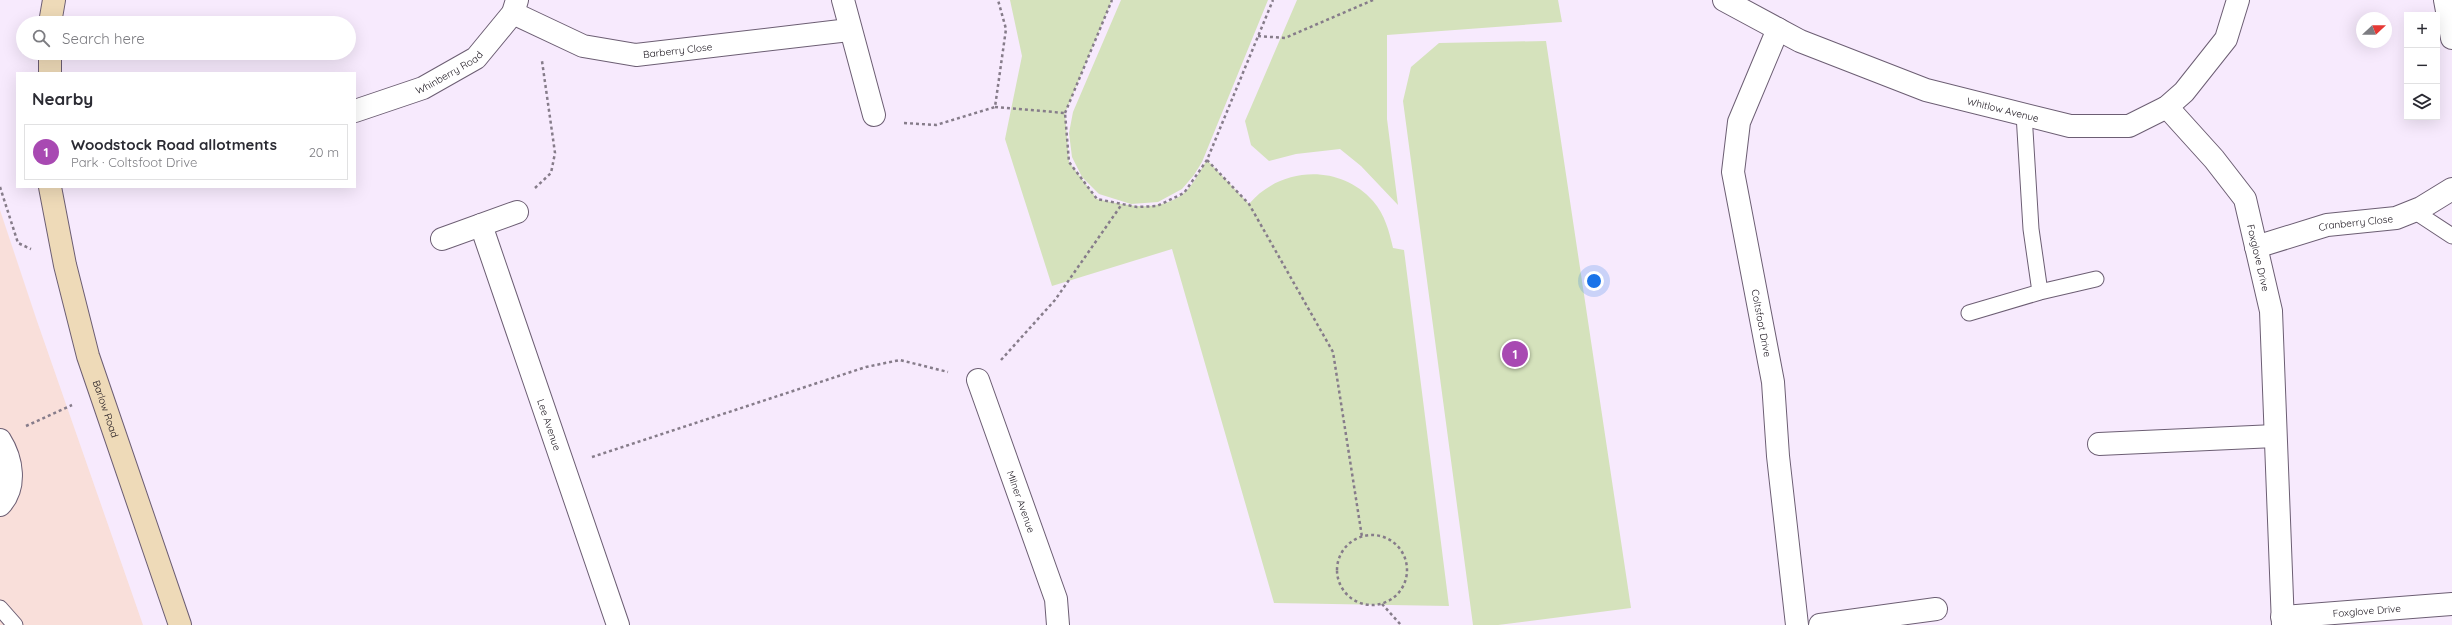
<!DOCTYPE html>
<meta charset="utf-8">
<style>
body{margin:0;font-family:Quicksand,sans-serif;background:#f2f2f3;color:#2b2b33}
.controls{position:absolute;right:12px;top:12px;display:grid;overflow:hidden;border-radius:0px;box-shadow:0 4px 16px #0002}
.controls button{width:36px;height:36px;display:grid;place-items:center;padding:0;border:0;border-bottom:1px solid #e1e1e2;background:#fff;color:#2b2b33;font:20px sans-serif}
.compass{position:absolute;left:2356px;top:12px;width:36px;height:36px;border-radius:50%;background:#fff;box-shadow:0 4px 16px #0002;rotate:68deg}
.you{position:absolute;left:1594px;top:281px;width:14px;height:14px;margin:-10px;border:3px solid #fff;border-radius:50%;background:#1a73e8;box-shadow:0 0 0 6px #1a73e833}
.badge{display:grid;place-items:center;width:26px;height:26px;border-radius:50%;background:#a849b2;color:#fff;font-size:13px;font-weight:700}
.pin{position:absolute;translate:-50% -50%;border:2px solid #fff;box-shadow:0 1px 4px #0006}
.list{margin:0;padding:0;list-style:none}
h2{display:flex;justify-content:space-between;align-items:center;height:52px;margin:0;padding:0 16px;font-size:17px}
h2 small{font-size:13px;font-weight:400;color:#7c7c81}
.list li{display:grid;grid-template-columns:26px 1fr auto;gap:12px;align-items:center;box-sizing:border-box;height:56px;margin:0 8px 8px;padding:0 8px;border:1px solid #e1e1e2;border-radius:0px}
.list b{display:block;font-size:15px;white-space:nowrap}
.list p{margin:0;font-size:13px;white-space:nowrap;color:#7c7c81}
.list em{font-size:13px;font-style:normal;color:#7c7c81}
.icon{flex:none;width:22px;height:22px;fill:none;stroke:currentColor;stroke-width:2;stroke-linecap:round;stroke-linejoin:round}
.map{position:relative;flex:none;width:2452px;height:625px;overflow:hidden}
.search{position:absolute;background:#fff;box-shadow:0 4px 16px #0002;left:16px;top:16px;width:340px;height:44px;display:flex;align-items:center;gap:10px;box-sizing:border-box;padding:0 14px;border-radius:22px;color:#7c7c81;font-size:15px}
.panel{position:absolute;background:#fff;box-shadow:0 4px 16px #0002;left:16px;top:72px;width:340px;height:116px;border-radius:0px}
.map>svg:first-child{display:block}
.industrial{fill:#f9dfda}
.green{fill:#d5e2bc}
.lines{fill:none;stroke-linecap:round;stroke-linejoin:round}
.lane-casing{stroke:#6c5e73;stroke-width:17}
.street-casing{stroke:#6c5e73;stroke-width:24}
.secondary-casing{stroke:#6c5e73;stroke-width:24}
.path{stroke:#867c8a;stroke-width:2.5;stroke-dasharray:3 3;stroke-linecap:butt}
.lane{stroke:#fff;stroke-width:15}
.street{stroke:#fff;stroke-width:22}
.secondary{stroke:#eedab8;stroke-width:22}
.labels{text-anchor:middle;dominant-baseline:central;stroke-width:3;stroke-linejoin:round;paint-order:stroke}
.street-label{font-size:10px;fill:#161019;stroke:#fff}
</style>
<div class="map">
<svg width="2452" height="625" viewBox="0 0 2452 625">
<rect width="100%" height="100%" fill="#f7eafd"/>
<path class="industrial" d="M0 210 37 321 143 625H0Z"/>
<path class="green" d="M1010 0H1112L1065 113 1069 162 1097 199C1126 205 1158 214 1184 193 1193 186 1200 170 1207 160L1249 204C1280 167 1339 163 1373 201 1385 215 1389 231 1393 248L1404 250 1449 606 1274 603 1172 249 1052 286 1005 139 1022 56Z
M1121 0H1268L1202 162 1194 175 1182 189 1158 202 1131 204 1099 194 1082 177 1072 157 1069 133 1073 112Z
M1297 0H1558L1562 22 1387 35V119L1398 205 1361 166 1340 149 1296 154 1269 161 1251 145 1245 121Z
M1546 41 1631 608 1498 625H1473L1403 101 1411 67 1439 43Z"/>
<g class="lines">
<defs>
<path id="lane" d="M2414 211 2452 236
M2040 292 2096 279
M1969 313 2040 292 2031 229 2024 114
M0 608 15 625"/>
<g id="street">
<path d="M843 0 874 115"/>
<path id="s1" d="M1724 0 1800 41 1926 90 2070 126H2129L2167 107 2184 92 2226 39 2238 0"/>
<path d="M2445 0 2452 38"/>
<path id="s2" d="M513 13 583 46 636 55 849 30"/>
<path id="s3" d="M1778 29 1739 122 1733 172 1773 382 1778 456 1797 625"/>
<path id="s4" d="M2167 107 2214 159 2245 199 2271 311 2283 625"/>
<path id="s5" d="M355 111 423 88 476 58 513 13 517 0"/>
<path id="s6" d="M481 225 618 625"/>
<path d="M442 239 517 212"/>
<path id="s7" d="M2256 247 2327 225 2396 218 2421 208 2452 189"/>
<path id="s8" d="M978 380 1056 599 1058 625"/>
<path d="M0 440C12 459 17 487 0 505"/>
<path d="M2099 444 2275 436"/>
<path id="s9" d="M2282 617 2452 604"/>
<path d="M1820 625 1936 609"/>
</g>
<g id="secondary">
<path d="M50 23 54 0"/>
<path d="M50 73V53"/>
<path id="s10" d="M50 187 65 265 88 356 180 625"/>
</g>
</defs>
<use href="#lane" class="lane-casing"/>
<use href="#street" class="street-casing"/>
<use href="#secondary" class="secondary-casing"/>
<path class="path" d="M1258 36 1285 38 1373 0
M995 107 1065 113 1069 162 1097 199 1137 207 1157 206 1184 193 1207 160 1273 0
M1065 113 1112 0
M904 123 936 125 995 107 1006 29 998 0
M1207 160 1249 204 1333 352 1362 537
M0 187 18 243 31 249
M535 188 551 173 555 153 542 61
M1001 360 1055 300 1122 204
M26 426 72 405
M592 457 866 367 900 360 948 372
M1337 570a35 35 0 1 1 70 0a35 35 0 1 1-70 0Z
M1382 604 1401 625"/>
<use href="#lane" class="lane"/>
<use href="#street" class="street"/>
<use href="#secondary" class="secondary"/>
</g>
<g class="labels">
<g class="street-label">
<text stroke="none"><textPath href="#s2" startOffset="173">Barberry Close</textPath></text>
<text stroke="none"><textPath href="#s5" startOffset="102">Whinberry Road</textPath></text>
<text stroke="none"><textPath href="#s1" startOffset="301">Whitlow Avenue</textPath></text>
<text stroke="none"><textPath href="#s7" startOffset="103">Cranberry Close</textPath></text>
<text stroke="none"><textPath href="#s4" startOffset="181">Foxglove Drive</textPath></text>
<text stroke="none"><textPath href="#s3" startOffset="305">Coltsfoot Drive</textPath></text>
<text stroke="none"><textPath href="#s10" startOffset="229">Barlow Road</textPath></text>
<text stroke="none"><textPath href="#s6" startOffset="211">Lee Avenue</textPath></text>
<text stroke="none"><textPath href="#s8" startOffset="129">Milner Avenue</textPath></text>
<text stroke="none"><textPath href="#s9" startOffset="85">Foxglove Drive</textPath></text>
</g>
</g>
</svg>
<div class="controls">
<button>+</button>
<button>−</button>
<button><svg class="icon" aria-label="layers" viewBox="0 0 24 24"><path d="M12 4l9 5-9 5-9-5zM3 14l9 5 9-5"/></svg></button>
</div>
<svg class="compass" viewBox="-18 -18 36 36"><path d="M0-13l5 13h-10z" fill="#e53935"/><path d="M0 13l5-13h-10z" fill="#7c7c81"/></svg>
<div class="you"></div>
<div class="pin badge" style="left:1515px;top:354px">1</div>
<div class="search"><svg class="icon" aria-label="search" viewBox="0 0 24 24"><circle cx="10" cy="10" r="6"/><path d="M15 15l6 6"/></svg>Search here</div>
<section class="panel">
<h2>Nearby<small></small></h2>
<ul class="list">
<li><span class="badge">1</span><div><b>Woodstock Road allotments</b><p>Park · Coltsfoot Drive</p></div><em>20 m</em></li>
</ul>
</section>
</div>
